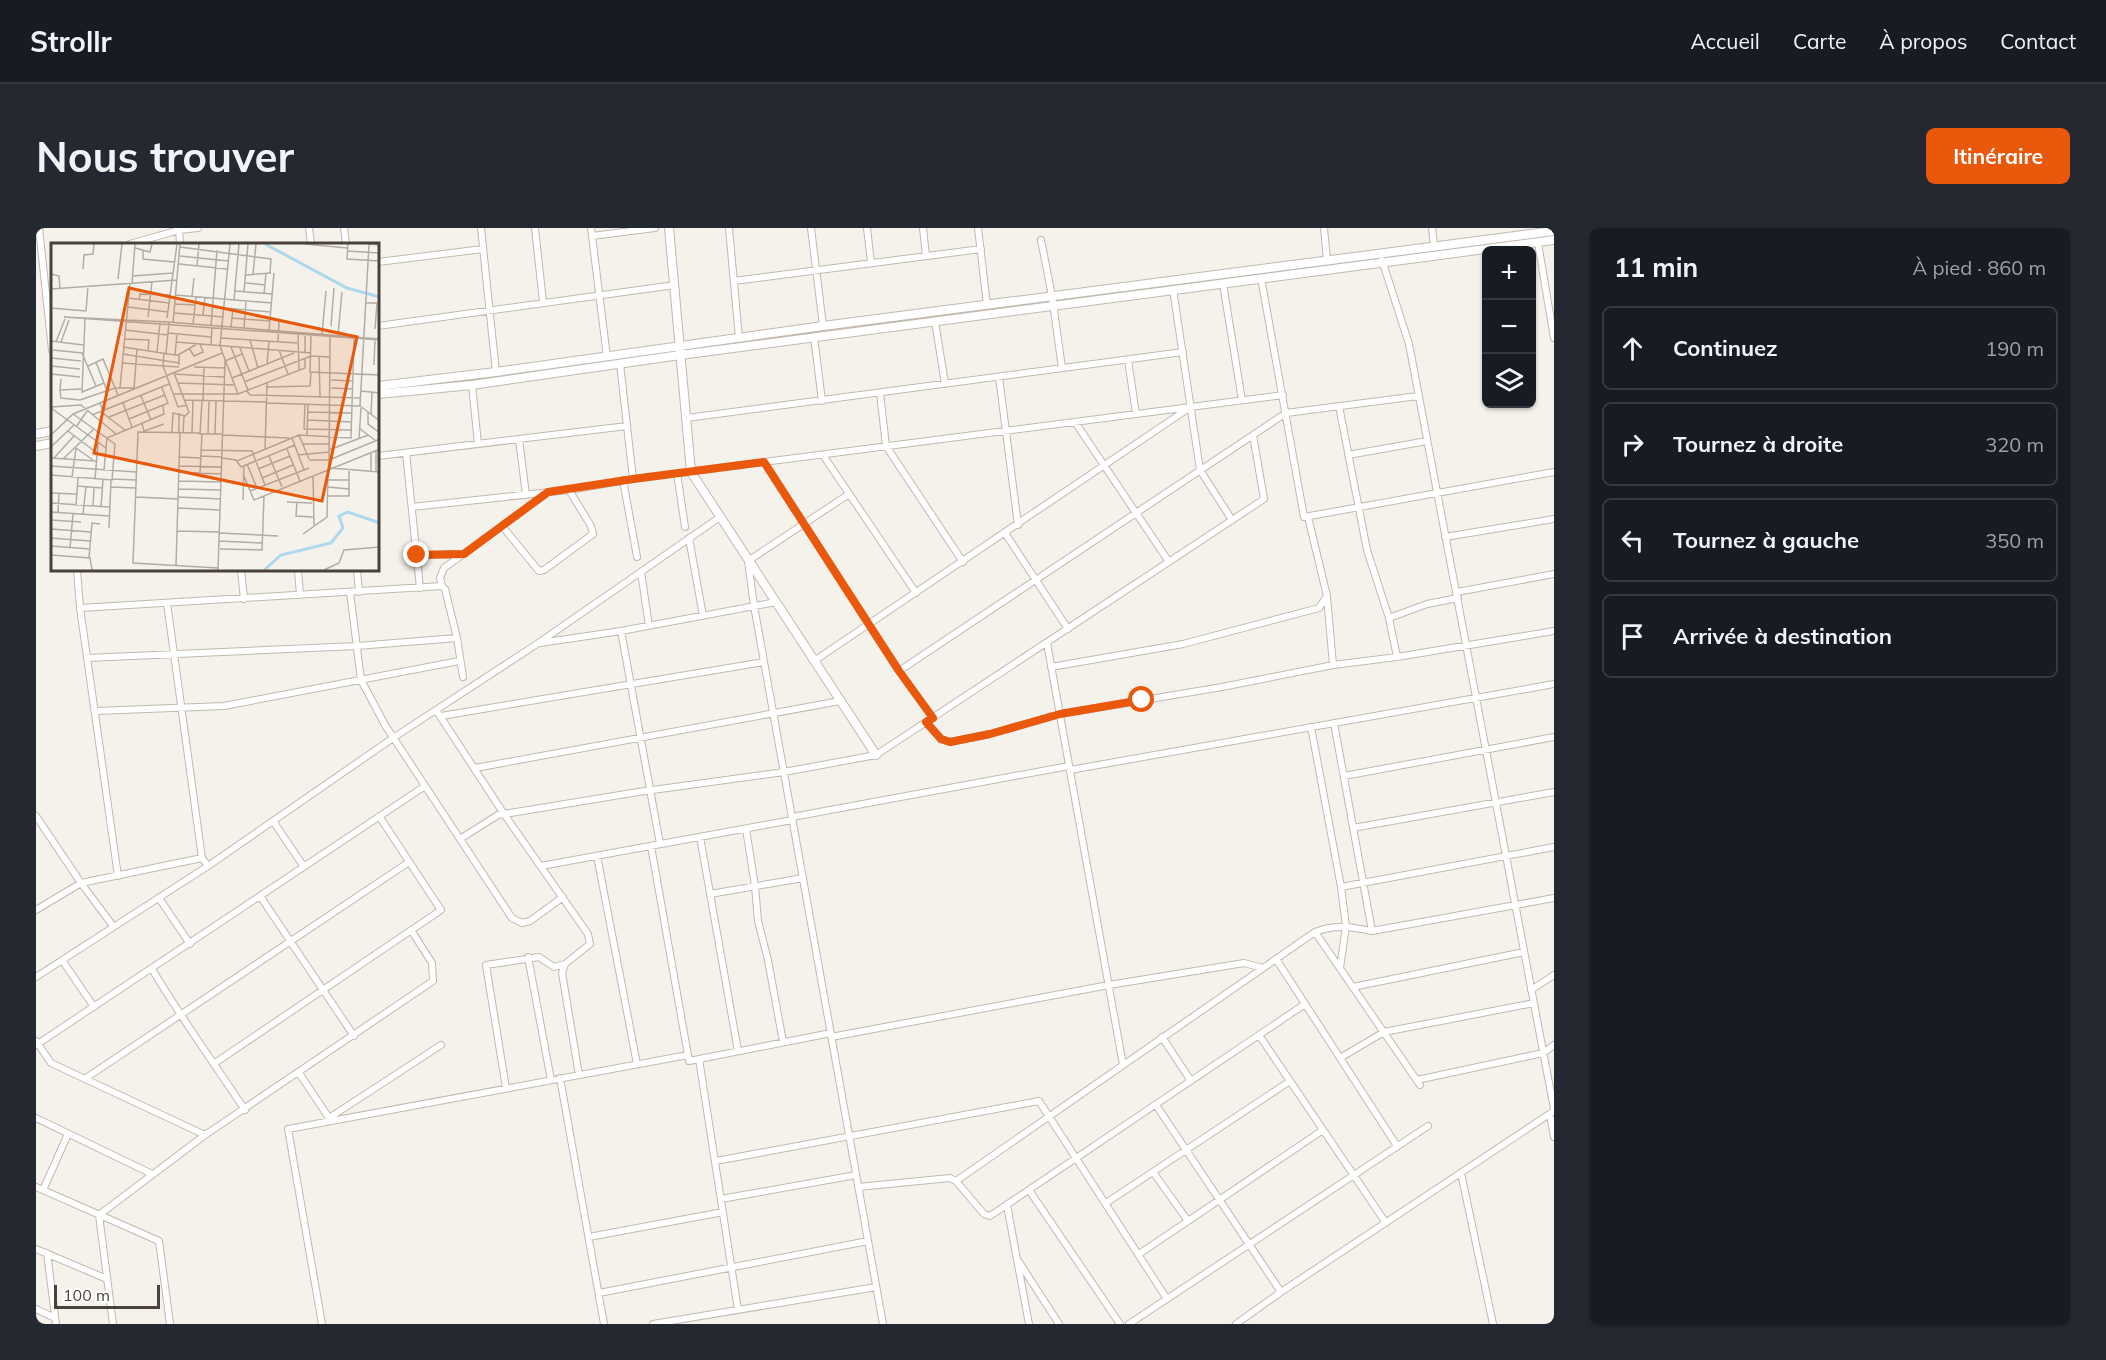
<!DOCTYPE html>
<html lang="fr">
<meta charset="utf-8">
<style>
body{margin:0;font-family:Mulish,sans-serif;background:#242831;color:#f1f3f6}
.controls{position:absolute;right:18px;top:18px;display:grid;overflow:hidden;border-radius:9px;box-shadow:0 2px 4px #0004}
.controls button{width:54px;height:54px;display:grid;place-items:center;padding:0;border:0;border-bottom:2px solid #363941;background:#171b24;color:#f1f3f6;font:30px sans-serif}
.scale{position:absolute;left:18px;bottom:15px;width:106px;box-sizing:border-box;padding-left:6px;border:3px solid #4a423a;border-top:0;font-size:16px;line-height:21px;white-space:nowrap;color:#4a423a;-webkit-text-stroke:4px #fff;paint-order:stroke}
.stop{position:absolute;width:18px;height:18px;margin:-14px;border:4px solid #ea580c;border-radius:50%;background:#fff}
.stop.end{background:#ea580c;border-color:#fff;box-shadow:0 2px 6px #0008}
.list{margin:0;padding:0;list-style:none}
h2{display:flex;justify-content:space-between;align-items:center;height:78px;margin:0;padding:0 24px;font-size:26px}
h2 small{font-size:20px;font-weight:400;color:#9ea1a6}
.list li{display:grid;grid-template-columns:39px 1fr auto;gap:18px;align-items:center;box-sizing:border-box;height:84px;margin:0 12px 12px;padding:0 12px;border:2px solid #363941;border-radius:9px}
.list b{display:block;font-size:22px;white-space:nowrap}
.list em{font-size:20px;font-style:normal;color:#9ea1a6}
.icon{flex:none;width:33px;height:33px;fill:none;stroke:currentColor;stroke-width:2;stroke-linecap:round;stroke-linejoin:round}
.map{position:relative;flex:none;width:1518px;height:1096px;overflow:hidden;border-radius:9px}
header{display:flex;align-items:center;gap:36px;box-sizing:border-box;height:84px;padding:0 30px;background:#171b24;border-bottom:2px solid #363941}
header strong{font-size:28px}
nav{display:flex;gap:33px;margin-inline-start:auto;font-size:21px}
.intro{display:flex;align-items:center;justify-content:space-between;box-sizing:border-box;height:144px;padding:0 36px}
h1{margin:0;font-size:42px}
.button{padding:15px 27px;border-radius:9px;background:#ea580c;color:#fff;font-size:21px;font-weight:700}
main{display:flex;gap:36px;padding:0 36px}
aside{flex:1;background:#171b24;border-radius:9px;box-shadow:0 2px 4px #0004}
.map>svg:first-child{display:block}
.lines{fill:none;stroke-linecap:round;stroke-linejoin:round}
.minor-casing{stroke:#c1b9af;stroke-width:8}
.tertiary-casing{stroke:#c1b9af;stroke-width:10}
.minor{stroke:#fff;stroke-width:6}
.tertiary{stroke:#fff;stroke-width:8}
.route{stroke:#ea580c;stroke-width:8}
.inset-river{fill:none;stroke:#add9ee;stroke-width:3}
.inset-road{fill:none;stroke:#b1aca5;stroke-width:1.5}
.view{fill:#e8590c;fill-opacity:0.15;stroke:#e8590c;stroke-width:3}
.inset-edge{fill:none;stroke:#4a423a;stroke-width:3}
</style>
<header>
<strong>Strollr</strong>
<nav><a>Accueil</a><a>Carte</a><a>À propos</a><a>Contact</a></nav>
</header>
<div class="intro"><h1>Nous trouver</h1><a class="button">Itinéraire</a></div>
<main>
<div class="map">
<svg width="1518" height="1096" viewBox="0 0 1518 1096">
<rect width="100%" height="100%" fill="#f5f2ec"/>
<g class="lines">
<defs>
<path id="minor" d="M3 0 16 122
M143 0 144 16
M273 0 275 16
M308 0 310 16
M445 0 460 144
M499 0 507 74
M555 0 571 129
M693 0 703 110
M775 0 787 98
M831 0 835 35
M887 0 890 28
M942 0 951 77
M1288 0 1291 32
M1396 0 1398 18
M556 8 619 0
M1005 12 1016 68 1026 140
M1502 15 1518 110
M94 16 143 2 162 0
M1346 32 1373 116 1518 881
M342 34 447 21
M1225 50 1268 289 1518 244
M698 53 945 21
M1187 56 1206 172
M1137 61 1164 242 1196 292
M899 93 909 156
M342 98 639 57
M778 109 786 173
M1092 132 1100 186
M584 136 597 251
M963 149 982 297
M436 157 442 216
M844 165 850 218 927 334
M1303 178 1331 322 1353 390 1361 429
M651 190 1147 124
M1039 194 1133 334
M483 211 490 267
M370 225 384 360
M787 227 880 365
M1312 227 1391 213
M342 228 591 198
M728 234 863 443 897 490
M641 245 649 299
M587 252 601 329
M813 266 712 333 718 378 847 1096
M376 279 533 262 597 251 1247 167
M466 298 503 343 508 342 557 306 555 298 533 262
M969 305 1032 401
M1409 309 1518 291
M653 310 667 388
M381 327 428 326
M41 342 44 380 82 648
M205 342 208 371
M262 342 264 367
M321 342 323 364
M605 344 613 398
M406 358 404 350 408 340 511 265
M314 364 325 452 349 497 476 690 486 695 494 693 527 669
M1421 364 1518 346
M1291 369 1297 437
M131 375 166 630 172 638
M44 380 406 358 409 361 421 410 427 449
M1353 390 1391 376 1422 370
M585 403 624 616
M504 415 585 403 740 374
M1011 415 1087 837
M51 430 321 418 421 410
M778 433 1153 180
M1015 439 1147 416 1283 380 1291 368 1272 289
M863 443 1250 185 1382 168
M400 482 468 586 552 706 554 716 529 736 526 745 543 847
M60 483 188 478 423 433
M405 488 728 434
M890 494 905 511 914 514 954 506 1024 486 1186 459 1297 437 1361 429 1518 403
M1298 495 1336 703
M1275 499 1305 659 1310 698 1304 740
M439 540 804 473
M1034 542 1518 456
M1308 548 1518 509
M0 588 45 655 77 698
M756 589 1033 538
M237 593 268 639
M1317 600 1518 564
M710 601 719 658 722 693 732 732 747 814
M664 609 702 823
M424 611 462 587 602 564 748 544 840 527 1228 271 1217 207
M615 618 653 833 795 805
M561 628 601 836
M505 638 756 592
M1305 659 1518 619
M674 666 767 650
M224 668 318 808
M123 670 154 716
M0 682 45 655 166 630
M1279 704 1384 857
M492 729 515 852
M1240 731 1361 918
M26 732 58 779
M116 741C145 790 178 835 209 882
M0 749 172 638 357 510 501 416 684 289
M1317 759 1488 724
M1495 762 1518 747
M1223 807 1350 995
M795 809 1073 757 1208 735 1227 740
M1126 809 1155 853
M0 813 15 835 169 907
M0 817 389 558
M1304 830 1348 804 1498 775
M663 831 702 1082
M179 835 405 682 343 588
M263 845 293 890 405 817
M50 850 373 634
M524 850 568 1096
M1381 852 1507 825 1518 817
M470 860 450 737 503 729 518 739 529 736
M1120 877 1245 1064
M1514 886 1518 909
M0 890 116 946
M680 933 1003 873 1131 1071
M1117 944 1152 993
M1425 945 1457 1096
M920 953 1279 704C1299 696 1316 699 1336 703L1518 670
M0 959 123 1013 134 1096
M822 959 914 950 920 953 948 986 954 988 1269 776
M7 962 32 906
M993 962 1084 1096
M685 971 820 947
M1070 975 1254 853
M971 977 993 1096
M553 1009 687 984
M0 1021 71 1051
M11 1025 20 1096
M1103 1026 1287 902
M983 1034 1023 1096
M563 1065 832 1013
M0 1081 19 1090
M77 1096 63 987 169 907 397 753 396 735 375 702
M286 1096 252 901 652 827
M617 1096 840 1059
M1093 1096 1392 898
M1200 1096 1245 1064 1518 883"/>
<path id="tertiary" d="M633 0 655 244 840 527
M342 158 460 144 787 98 1518 3
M342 166 436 157 644 127 1518 12
M0 206 16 203
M0 218 16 215"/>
</defs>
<use href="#minor" class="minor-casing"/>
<use href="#tertiary" class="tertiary-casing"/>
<use href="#minor" class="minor"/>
<use href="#tertiary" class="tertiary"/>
</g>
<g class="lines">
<path class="route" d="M381 327 428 326 512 264 597 251 728 234 863 443 897 490 890 494 905 511 914 514 954 506 1024 486 1106 472"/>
</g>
<g transform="translate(15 15)">
<rect width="328" height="328" fill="#f5f2ec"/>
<path class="inset-river" d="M214 1 296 45 329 54M213 327 230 312 280 300 292 285 288 273 297 269 329 280"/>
<path class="inset-road" d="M179 1 169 103 187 151M254 1 296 5M297 1 296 16 329 18M329 2 318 1 309 163 329 178M129 4 220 16 219 30M84 5 99 9 101 1M92 8V16L123 19M296 8 328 10M129 13 177 18M128 21 176 26M146 23 148 1M32 26 33 12 42 11 43 1M0 31 8 33 9 45M202 31 205 1M195 32 220 30M81 33 122 30M67 36 71 1M81 40 84 1M195 40 214 42M0 46 126 37M184 48 221 51M193 49 197 1M213 51 215 30M124 52 221 60M141 53 143 35M77 55 118 60M88 57 89 51 119 52M183 57 188 1M315 60H326L324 86M124 61 144 62M77 64 117 69M161 64 220 69M0 65 35 68M35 68 37 43M123 70 172 74M152 72 154 54M97 74 101 38M116 75 126 1M181 75 219 78M34 76 31 149 53 140M122 80 129 1M142 81 145 54M160 83 166 7M280 83 283 45M180 84 182 66M193 85 195 58M74 87 117 92M218 87 223 30M117 90 160 94M126 91 124 112H128V122M247 91 248 127M271 91 275 48M260 92 259 129 329 132M287 92 291 49M170 95 246 100M73 96 98 97 97 107M329 96 117 79 13 74 329 97M199 97 207 125M0 98 32 102M5 99 14 76M10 99 18 77M125 99 260 110M227 99 228 79M160 102 161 84M72 104 124 112M180 104 197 147M138 105 143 113 152 109 149 101M189 105 198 128M2 107 31 110 45 143M228 107 237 131M106 109 109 80M113 110 112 123 127 164 136 162M115 110 118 80M254 110V91M72 111 128 120M127 112 146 101M268 113 269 153M0 115 30 118M45 119 56 148M71 120 128 124M216 121 218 99M323 122 324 97M0 123 29 126M37 123 52 116 67 152M143 124 175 125M123 130 138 169 133 174 132 190M0 131 29 134M123 131 173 134M181 135 243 110M10 136 9 147 30 146M280 137 301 138M193 139 260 113 279 114M127 140 184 142M216 144 259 143 260 129M69 145 79 40M280 145 301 146M83 146 86 106M9 147 10 155 29 157M196 148 199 152 310 155M310 148 329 150M122 151H187L254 125V115M90 153 100 177M29 157 64 145H83M133 157 173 158M151 158 149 191H171M152 158 153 124M173 158 216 159M49 160 53 171 74 187M72 160 81 184M216 160 309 163M0 164 30 162 65 191M0 165 55 205M257 169 301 170M317 169V181L329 190M320 171 321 149M41 172 118 141M58 174 114 152M78 176 117 160 111 145M257 177 300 179M91 181 93 188 113 181M25 184 36 168M308 185 325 198M253 186 300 187M253 186 254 161M17 188 46 210M121 189 122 170 134 173M128 190V170M141 190 142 157M149 190 87 189 82 320 167 325M157 191 158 158M164 191 165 158M0 192 22 171 171 110M172 192 238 195M248 192 258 216M256 193 257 161M241 195 253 227M308 196 310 165M252 201H278M0 204 23 182M25 205 42 217M214 206 216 140M236 206 249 238M150 207 201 208 214 242M278 207 317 192M247 212 278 209M150 213 171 214M218 213 231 244M129 214 150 215M0 215 45 218M3 215 23 193M171 215 185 217 190 224 244 202M12 216 43 186M258 217H278L329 196M186 218 248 192 300 195 303 95M196 221 206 245M0 223 85 229M128 223 171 224M280 225 329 229M207 226 239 213M278 226 279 94M53 227 56 195 113 171 112 163M128 229 170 231M320 229V210M325 229V208M149 230 151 191M192 231 203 257 329 206M0 232 61 237 64 201 22 171M262 233 263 282M21 234 25 205M211 235 242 222M44 236 47 200M61 236 85 237M277 237H298M128 238 170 239M26 243 51 245M60 244 85 245M277 244 298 246M128 246 170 247M199 248 258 225M0 250 25 251M276 253H298V228M85 254 127 256M127 254 170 256M192 257 193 223M236 259 261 260M246 259 245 273 262 274M0 260 58 264M25 262 27 235M42 263 43 245M50 264 52 237M127 265 169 267M0 269 58 273M7 269 8 250M32 271 35 244M0 277 30 279M58 285 60 237M0 286 40 289M126 288 169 289M169 290 227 293M252 291 276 274 277 227M0 295 39 298M168 298 211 300M0 303 39 306M19 305 22 271M169 306 211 307 213 253M0 312 39 315 41 327M38 315 41 280 49 281M125 322 129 190M167 327 174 118 191 111M273 327 288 320 293 307 329 304"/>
<path class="view" d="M78 45 306 94 271 258 43 210Z"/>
<rect width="328" height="328" class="inset-edge"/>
</g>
</svg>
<div class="controls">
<button>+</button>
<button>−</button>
<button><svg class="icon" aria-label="layers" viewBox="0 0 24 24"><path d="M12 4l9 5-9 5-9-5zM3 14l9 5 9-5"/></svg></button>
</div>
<div class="scale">100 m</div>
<div class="stop" style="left:1106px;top:472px"></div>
<div class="stop end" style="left:381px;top:327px"></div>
</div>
<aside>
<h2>11 min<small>À pied · 860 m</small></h2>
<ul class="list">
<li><svg class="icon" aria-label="ahead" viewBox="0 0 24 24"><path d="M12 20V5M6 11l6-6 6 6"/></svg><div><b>Continuez</b></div><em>190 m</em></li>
<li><svg class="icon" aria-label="right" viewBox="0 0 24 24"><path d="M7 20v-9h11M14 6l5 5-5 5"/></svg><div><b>Tournez à droite</b></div><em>320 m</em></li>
<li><svg class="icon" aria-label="left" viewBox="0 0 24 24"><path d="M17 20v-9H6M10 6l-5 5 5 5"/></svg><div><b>Tournez à gauche</b></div><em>350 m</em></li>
<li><svg class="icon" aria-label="arrive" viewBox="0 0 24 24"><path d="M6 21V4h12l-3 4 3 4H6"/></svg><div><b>Arrivée à destination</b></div></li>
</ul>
</aside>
</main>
